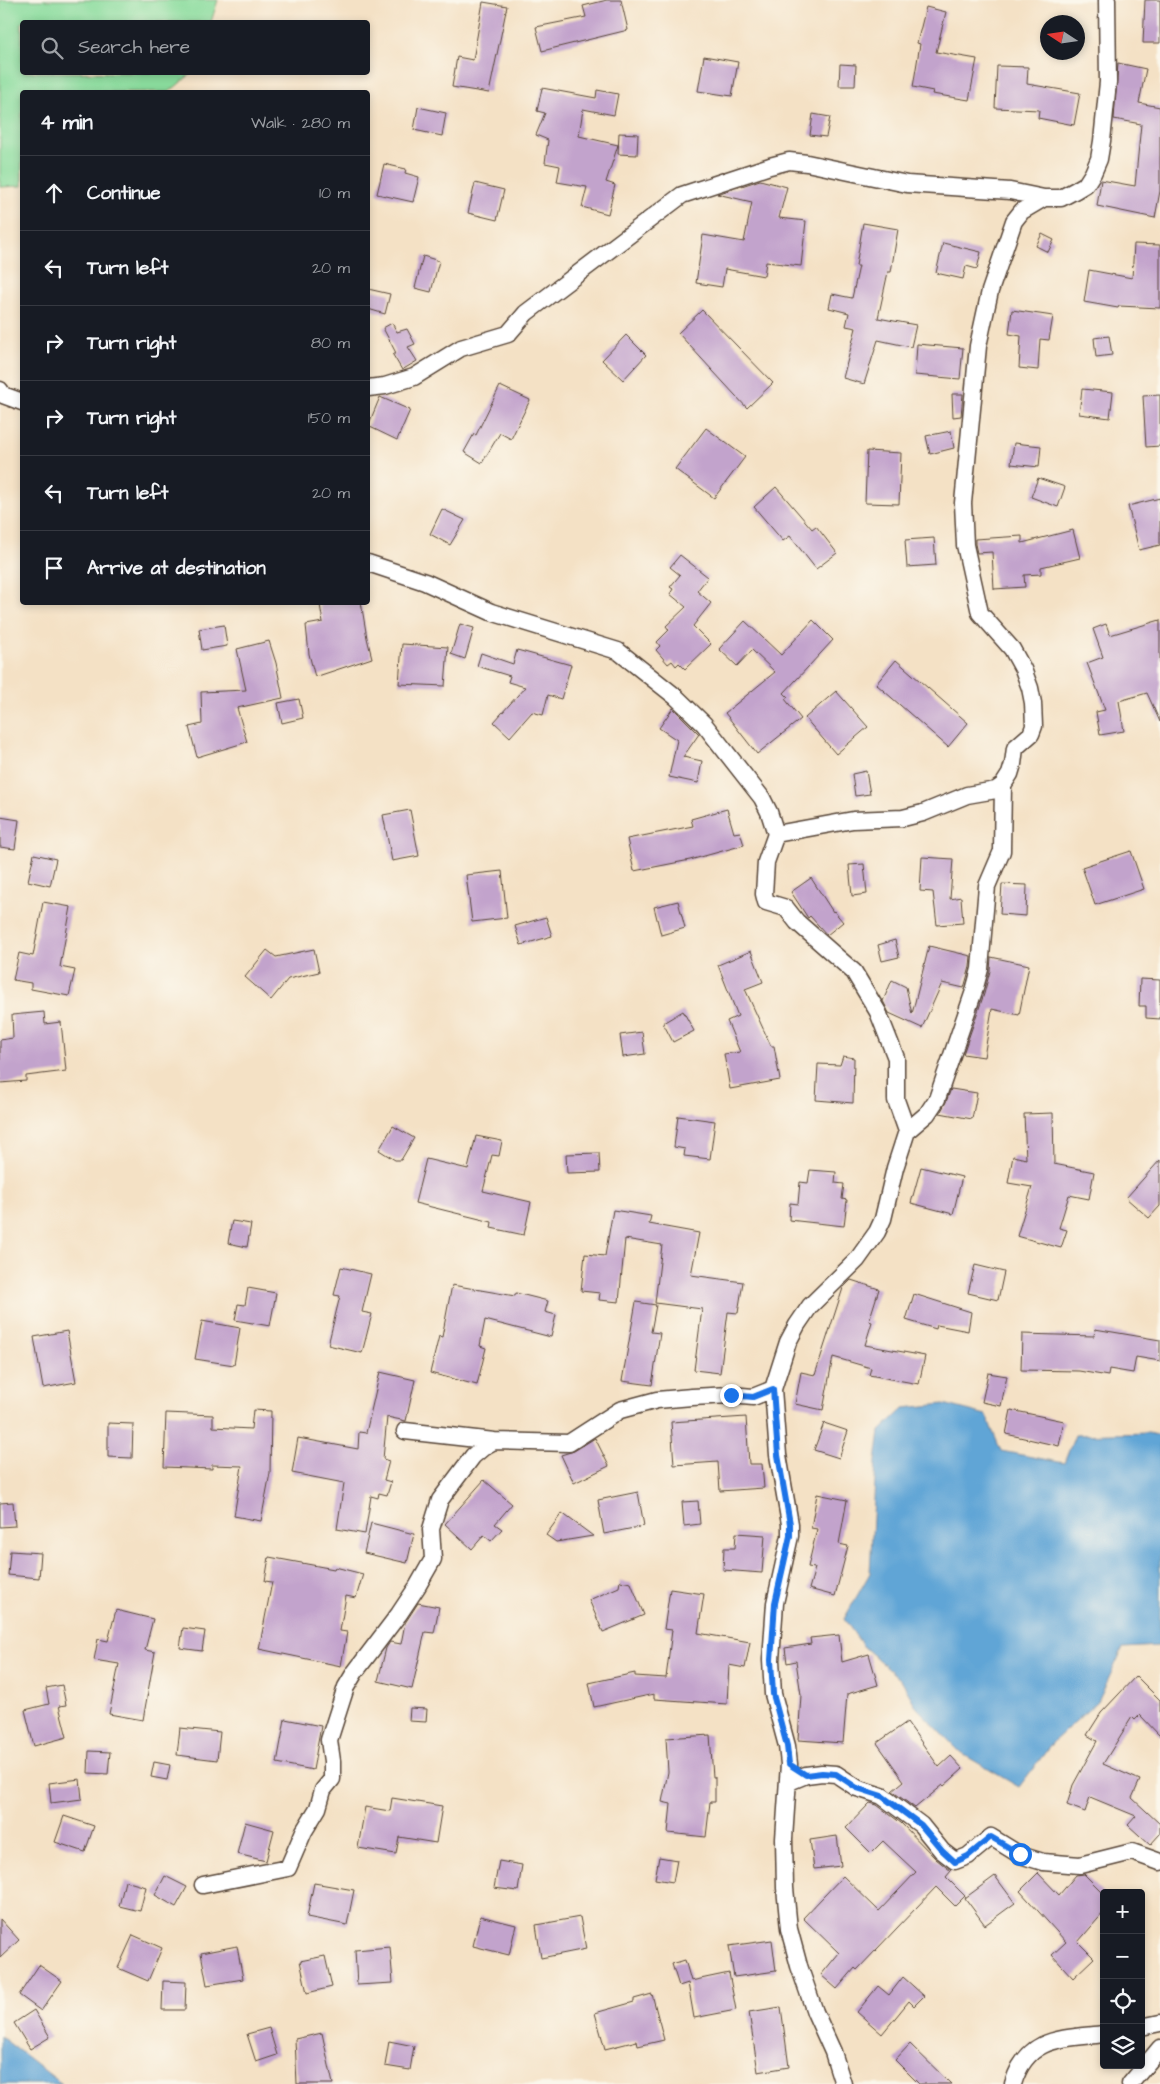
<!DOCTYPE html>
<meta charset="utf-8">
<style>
body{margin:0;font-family:"Architects Daughter",sans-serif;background:#242831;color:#f1f3f6}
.controls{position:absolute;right:15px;bottom:15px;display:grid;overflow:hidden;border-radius:5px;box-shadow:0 2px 8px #0003}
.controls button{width:45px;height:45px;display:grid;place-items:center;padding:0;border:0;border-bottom:1px solid #363941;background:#171b24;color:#f1f3f6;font:25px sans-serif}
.compass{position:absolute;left:1040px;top:15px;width:45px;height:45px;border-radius:50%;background:#171b24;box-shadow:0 2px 8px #0003;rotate:282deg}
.stop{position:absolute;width:15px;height:15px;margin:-11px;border:4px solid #1a73e8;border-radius:50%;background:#fff}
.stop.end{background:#1a73e8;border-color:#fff;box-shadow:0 1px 5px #0008}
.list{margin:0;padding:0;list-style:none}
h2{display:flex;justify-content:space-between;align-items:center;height:65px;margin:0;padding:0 20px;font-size:21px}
h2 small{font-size:16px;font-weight:400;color:#9ea1a6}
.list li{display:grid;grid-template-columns:32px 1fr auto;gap:15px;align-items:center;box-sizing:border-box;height:75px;padding:0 20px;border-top:1px solid #363941}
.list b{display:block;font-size:19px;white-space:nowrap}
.list em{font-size:16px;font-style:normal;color:#9ea1a6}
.icon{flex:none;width:28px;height:28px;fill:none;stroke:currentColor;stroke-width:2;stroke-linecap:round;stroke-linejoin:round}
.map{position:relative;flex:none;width:1160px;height:2084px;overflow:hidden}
.search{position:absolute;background:#171b24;box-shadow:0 2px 8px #0003;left:20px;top:20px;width:350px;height:55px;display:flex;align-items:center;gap:12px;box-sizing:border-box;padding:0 18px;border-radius:5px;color:#9ea1a6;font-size:19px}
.panel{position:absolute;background:#171b24;box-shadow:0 2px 8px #0003;left:20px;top:90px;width:350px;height:515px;border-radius:5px}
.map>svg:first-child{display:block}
.green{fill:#8adc9d;stroke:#62835e}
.water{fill:#60a5d6;stroke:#4e687a}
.building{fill:#c2a3cc}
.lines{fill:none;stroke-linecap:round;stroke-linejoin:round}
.minor-casing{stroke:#574537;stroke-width:19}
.minor{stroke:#fff;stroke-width:16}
.route{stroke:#1a73e8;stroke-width:6}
</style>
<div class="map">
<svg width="1160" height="2084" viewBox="0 0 1160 2084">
<rect width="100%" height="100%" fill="#fbf7ec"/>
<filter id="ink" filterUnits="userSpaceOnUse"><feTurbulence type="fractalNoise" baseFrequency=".02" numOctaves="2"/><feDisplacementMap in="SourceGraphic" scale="10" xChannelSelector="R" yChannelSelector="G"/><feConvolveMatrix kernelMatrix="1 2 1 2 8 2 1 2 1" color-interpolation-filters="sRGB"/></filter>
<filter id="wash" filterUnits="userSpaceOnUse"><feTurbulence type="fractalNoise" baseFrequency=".0096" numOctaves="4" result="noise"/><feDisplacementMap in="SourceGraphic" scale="20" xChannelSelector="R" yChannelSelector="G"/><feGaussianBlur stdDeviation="1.12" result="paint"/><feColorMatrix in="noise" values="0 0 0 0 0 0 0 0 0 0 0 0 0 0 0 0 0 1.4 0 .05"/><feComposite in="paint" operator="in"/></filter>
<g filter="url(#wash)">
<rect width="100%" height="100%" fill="#f4e1c5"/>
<path class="green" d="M0 0H218L211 22H22V72L192 73 169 92H22V186L0 187Z"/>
<path class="water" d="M944 1404 986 1415 1001 1451 1064 1463 1075 1435 1148 1433 1160 1436V1646L1123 1648 1098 1701 1054 1741 1019 1787 961 1753 917 1708 901 1680 863 1646 844 1619 870 1573 876 1461 880 1431 904 1408Z
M0 2036 62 2084H0Z"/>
<g id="blocks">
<path class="building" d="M607 0H621L628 30 542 51 536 27 586 17 583 6Z
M1145 0H1160V43H1143Z
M483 2 507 6 489 93 452 87 457 57 473 60Z
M926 7 946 12 936 52 977 59 969 100 932 94 933 91 913 87 920 44 917 43Z
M704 56 738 62 732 96 698 91Z
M1118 63 1146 69 1139 103 1160 107V191L1155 218 1097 206 1101 180 1135 186 1141 124 1114 119Z
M840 64 856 65 855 86H839Z
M997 66 1028 67 1027 84 1080 93 1074 125 1038 118 1039 110 995 108Z
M542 88 596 98 597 90 618 94 614 115 583 109 579 136 618 145 606 182 615 185 608 214 582 207 587 187 557 182 560 166 545 163 548 140 536 135 545 113 537 111Z
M418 107 446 113 442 136 414 130Z
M813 114 830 117 826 137 810 135Z
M619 133 638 134 637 155 618 154Z
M384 164 406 169 405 173 419 177 413 202 377 194Z
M760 180 787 187 779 218 806 221 801 266 766 262 764 276 725 269 722 287 696 283 703 235 744 242 752 202 717 194Z
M475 183 504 190 497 220 468 213Z
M863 223 898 229 891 272H888L878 318 916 325 911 347 878 340 864 384 843 378 856 328 846 326 849 313 829 308 832 294 852 298 859 266H856Z
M1042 234 1054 240 1048 252 1036 246Z
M943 243 981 252 977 269 966 266 963 279 936 273Z
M1134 244 1160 245V308L1119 306 1118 308 1084 302 1089 270 1132 278Z
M423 256 439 261 431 292 415 288Z
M368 289 390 294 385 314 368 309Z
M702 310 773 383 747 408 678 333Z
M1012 310 1053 316 1049 340 1040 339 1038 370 1019 368 1021 336 1009 334Z
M392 323 397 332 407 329 415 344 408 347 417 361 402 370 393 355 396 353 383 328Z
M626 335 646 355 623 380 602 360Z
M1109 336 1112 355 1096 357 1094 338Z
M917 344 963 348 960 379 915 375Z
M500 386 530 400 511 439 500 433 482 463 464 452 474 434 476 435Z
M1082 389 1113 392 1110 418 1079 414Z
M952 394H963L961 416 953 417Z
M1160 395V446L1146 447 1143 396Z
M380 397 410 410 397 440 368 426Z
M706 428 745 457 714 498 675 469Z
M951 431 954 448 930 454 926 436Z
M1014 443 1041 446 1039 467 1011 464Z
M867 451 901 453 899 504 865 503Z
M1038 478 1065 487 1058 507 1031 497Z
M776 487 812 529 816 526 837 553 816 569 790 536 783 541 754 507Z
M1160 498V545L1139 550 1128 506Z
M442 509 465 520 450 545 430 534Z
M1073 530 1080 558 1041 567V574L1024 575 1025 587 994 589 992 552 977 553 975 544V539L1022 536V543Z
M934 538 936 565 907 567 905 540Z
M680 555 708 577 697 591 711 603 693 626 711 644 685 669 679 663 676 666 672 661 668 664 656 650 660 646 657 642 669 630 666 626 686 607 670 594 673 589 670 587 680 575 670 567Z
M338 602H361L367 638 372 658 315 677 309 654 306 625 323 622 320 605Z
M813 620 833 640 784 693 788 697 785 699 801 719 757 754 725 713 775 672 752 650 737 666 719 649 745 621 781 655Z
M1160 620V722L1147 693 1119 701 1124 731 1100 735 1096 712 1105 710 1087 663 1103 657 1093 629 1106 624 1110 635Z
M460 624 474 628 465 659 451 654Z
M224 625 227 646 202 650 199 629Z
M269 641 276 663 283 698 237 708 247 742 197 757 189 727 202 724 201 692 246 690 237 649Z
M402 644 448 647 445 686 399 684Z
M517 650 571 665 561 699 548 695 543 715 532 712 510 737 494 722 525 687 508 682 510 676 477 666 481 653 513 664Z
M896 660 968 723 948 747 876 684Z
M836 691 868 727 836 754 805 718Z
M299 699 303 718 282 723 278 703Z
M673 708 699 734 683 757 702 761 698 783 669 777 677 740 659 728Z
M866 771 870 794 855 796 852 774Z
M727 809 734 833 740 832 744 845 690 860 634 871 627 839 693 826 691 819Z
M410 810 419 856 392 861 383 815Z
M0 817 19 820 15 849 0 847Z
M1131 851 1144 889 1095 905 1082 867Z
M34 854 56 859 50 886 28 881Z
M922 857 953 859 950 899 961 897 963 923 937 925 933 892 920 891Z
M864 864 867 894 852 896 849 865Z
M502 871 507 918 472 922 466 875Z
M811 878 833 912 834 911 843 922 827 935 810 916 808 918 791 892Z
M1002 884 1027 885 1026 916 1000 914Z
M678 901 685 928 661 935 654 907Z
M43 902 71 907 60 967 75 970 69 996 31 989V983L13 980 19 953 33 956Z
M546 917 552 936 521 945 515 926Z
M895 940 899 957 882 961 878 945Z
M929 946 971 956 970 967 964 988 942 983 922 1028 889 1013 883 1001 892 980 906 987 912 1014Z
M314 949 319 972 288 979 271 1000 245 977 267 950 276 957Z
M751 951 763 982 745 989 771 1046H774L780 1080 730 1089 724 1054 740 1052 727 1021 738 1016 718 965Z
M991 957 1029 965 1019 1015 992 1009 984 1057 963 1054 984 994 990 971Z
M1140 979 1160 980V1019L1146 1018V1006H1139Z
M683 1011 694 1031 673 1042 663 1023Z
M44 1012 45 1024 61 1022 66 1071 26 1076V1081L0 1083V1040L13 1038 12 1015Z
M642 1032 645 1054 623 1057 620 1035Z
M843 1056 854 1058 853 1103 816 1100 818 1064 840 1065Z
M951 1089 977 1093 972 1119 940 1113 946 1102Z
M1053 1113 1054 1164 1094 1172 1089 1199 1069 1195 1059 1228 1067 1230 1061 1248 1017 1236 1032 1187 1008 1183 1013 1156 1026 1159 1024 1114Z
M678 1116 715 1121 710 1159 684 1156 685 1149 674 1147Z
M393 1126 414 1138 401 1160H395L379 1150Z
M476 1136 502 1141 499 1156 492 1155 483 1191 531 1202 524 1235 491 1228 492 1222 415 1203 426 1159 468 1169Z
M599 1153 600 1172 567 1173 566 1154Z
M1160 1160V1206L1149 1218 1126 1198Z
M921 1167 962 1177 953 1214 911 1203Z
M810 1170 836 1172 835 1183 844 1184 842 1199 847 1200 844 1226 789 1220 790 1203 798 1204 800 1182 808 1183Z
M613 1210 651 1216 649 1224 699 1233 691 1275 743 1282 738 1313 728 1312 720 1373 694 1370 702 1309 655 1303 662 1245 625 1239 619 1302 599 1300 600 1293 581 1291 585 1254 605 1256Z
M232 1221 251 1224 247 1247 228 1243Z
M975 1265 1004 1272 998 1300 968 1293Z
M341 1267 371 1274 362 1312 372 1314 362 1353 328 1345 340 1296 334 1295Z
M851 1280 879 1289 869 1321 872 1322 865 1345 925 1356 919 1384 869 1375 871 1368 833 1357 823 1410 795 1404 801 1372 815 1375 843 1288Z
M452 1285 515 1296 516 1293 548 1301 545 1312 556 1315 551 1337 485 1320 480 1346 486 1348 477 1385 430 1373 439 1336 442 1337Z
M248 1288 276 1293 270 1326 235 1320 238 1304 245 1305Z
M914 1294 971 1312 968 1331 937 1325 936 1329 906 1320Z
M636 1302 656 1305 651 1332 660 1333 652 1385 622 1381Z
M202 1321 240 1328 234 1365 195 1359Z
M1095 1329 1160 1340V1361L1136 1357 1133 1373 1109 1369 1108 1376 1079 1371 1021 1370 1022 1334 1094 1336Z
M67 1331 76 1382 43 1388 34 1337Z
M380 1372 415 1380 406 1421 387 1417 383 1459 389 1461 384 1480 391 1482 387 1495 379 1493 378 1498 371 1496 365 1534 337 1529 344 1483 292 1473 298 1438 358 1449 359 1432 366 1433Z
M988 1373 1007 1376 1001 1406 982 1402Z
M253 1410 271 1411 270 1473 261 1521 234 1516 242 1466 212 1465V1469L164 1467 166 1413 213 1415V1427L251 1429Z
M1011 1410 1064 1421 1059 1446 1006 1434Z
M746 1417 749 1464H762L764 1488 720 1491 718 1462 674 1465 671 1422Z
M108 1423 133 1424 132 1458 108 1457Z
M824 1423 848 1431 839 1458 814 1450Z
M595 1438 609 1466 574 1483 561 1455 574 1451Z
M484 1480 512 1504 495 1524 502 1529 491 1541 484 1535 472 1549 445 1524Z
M638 1492 644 1526 604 1534 598 1500Z
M817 1494 847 1500 839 1544 848 1546 835 1596 809 1589 815 1568 808 1567 817 1529 811 1528Z
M698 1501 700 1524 684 1526 682 1502Z
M13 1502 15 1526 0 1527V1503Z
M562 1513 593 1536 556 1542 546 1535Z
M371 1523 414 1534 407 1563 364 1553Z
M736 1533 765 1535 762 1573 723 1570 724 1548H735Z
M10 1551 41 1553 39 1578 8 1575Z
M269 1557 334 1569 335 1567 363 1574 356 1598 346 1596 340 1631 347 1632 341 1666 259 1649 272 1582 265 1581Z
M620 1581 631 1583 644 1615 603 1632 589 1600 619 1587Z
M670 1589 704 1594 698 1633 750 1642 745 1668 729 1665 727 1704 654 1699V1694L594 1707 589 1683 635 1673V1676L666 1678 672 1630 664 1629Z
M418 1603 439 1607 434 1633 425 1632 412 1689 378 1681 386 1648 390 1642 401 1644 405 1623Z
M116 1610 153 1619 145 1650 155 1652 143 1720 109 1714 119 1664 94 1660 98 1639 108 1641Z
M183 1628 205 1631 202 1651 180 1648Z
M839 1635 842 1662 869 1654 878 1685 847 1694 843 1743 798 1740 801 1695 796 1661 787 1663 785 1648 811 1644 810 1638Z
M1136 1676 1160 1700V1736L1140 1715 1135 1720 1132 1717 1103 1764 1140 1780 1132 1798 1160 1824V1834L1150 1845 1128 1825 1136 1816 1090 1797 1085 1812 1067 1805 1073 1785 1097 1741 1087 1735 1101 1713Z
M62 1685 66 1705 59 1706 67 1737 34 1746 25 1710 49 1704 46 1688Z
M410 1708 427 1709 426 1722 409 1721Z
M285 1719 321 1726 313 1770 277 1763Z
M907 1722 939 1767 951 1756 963 1769 944 1786 943 1785 915 1808 892 1791 904 1781 877 1743Z
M180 1728 220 1732 217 1760 177 1755Z
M710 1735 713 1777H715V1802H710L706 1837 668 1833 671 1804 662 1802 668 1772 666 1738Z
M89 1751 110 1752 108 1774 88 1773Z
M154 1762 170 1765 167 1780 151 1777Z
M80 1779 82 1799 51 1803 49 1783Z
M392 1798 442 1806 436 1843 399 1837 396 1854 358 1848 365 1807 390 1811Z
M870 1803 877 1805 901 1823 936 1859 951 1871 946 1877 965 1896 955 1906 936 1887 857 1970 855 1968 837 1989 821 1975 839 1953 803 1918 843 1876 879 1911 916 1872 883 1841 871 1853 846 1828Z
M64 1816 94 1826 85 1852 55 1842Z
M245 1822 274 1830 266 1861 237 1854Z
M837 1836 841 1866 814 1869 810 1840Z
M659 1857 677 1860 673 1882 655 1879Z
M499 1861 522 1865 518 1891 494 1888Z
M1038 1873 1059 1895 1076 1875 1084 1874 1104 1894V1912L1078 1942 1094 1958 1073 1978 1052 1955 1066 1942 1020 1891Z
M165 1876 187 1887 176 1907 155 1895Z
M995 1876 1015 1903 985 1925 965 1898Z
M125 1881 146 1887 140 1911 119 1906Z
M314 1883 354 1890 347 1925 307 1917Z
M480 1916 516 1925 509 1955 473 1946Z
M580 1917 586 1949 541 1958 536 1925Z
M0 1919 19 1940 0 1958Z
M133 1935 162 1948 148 1981 118 1968Z
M772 1940 776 1971 734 1977 729 1946Z
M237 1946 243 1979 207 1985 201 1953Z
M390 1947 393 1983 357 1985 355 1950Z
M325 1956 332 1987 307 1993 300 1961Z
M685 1960 691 1981 729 1973 736 2010 694 2018 688 1983 679 1986 672 1964Z
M39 1965 62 1981 41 2011 19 1995Z
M903 1977 924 1996 914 2006 909 2001 882 2034 857 2012 878 1986 889 1995Z
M163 1981 186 1982 185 2010H162Z
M652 1994 664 2040 638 2046 637 2041 605 2049 595 2013 634 2002V1999Z
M781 2007 789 2067 758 2072 749 2012Z
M34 2010 50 2037 30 2049 14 2023Z
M269 2028 277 2055 256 2062 247 2034Z
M322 2033 333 2084H297L295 2039Z
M389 2041 414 2046 410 2070 385 2066Z
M910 2044 951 2084H919L895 2060Z"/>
</g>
</g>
<g filter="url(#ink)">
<use href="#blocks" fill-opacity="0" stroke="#574537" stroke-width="1"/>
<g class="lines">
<defs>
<path id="minor" d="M368 388 385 386 414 377 461 348 508 334 526 313 682 195 770 166 789 161 807 163 907 184 1010 191 1044 198
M0 390 3 395 22 402
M368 563 425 582 491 612 618 651 676 697 704 724 762 798 769 812 776 834 766 862 764 894 766 902 786 908 797 922 854 972 878 1012 896 1058V1100L907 1131 895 1168 883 1219 877 1232 857 1260 810 1306 797 1325 788 1342 773 1389 778 1455 790 1524V1536L775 1603 771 1660 773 1694 787 1746 789 1764 784 1839 785 1888 789 1929 799 1966 815 2012 833 2052 843 2084
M776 834 853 820 903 818 923 813 967 795 996 790 1003 785 1010 774 1013 764 1015 748 1031 734 1034 726 1033 703 1030 688 1023 669 1012 649 980 613 965 545 963 503 978 346 990 291 1014 221 1022 211 1044 198H1061L1076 190 1086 184 1093 173 1099 159 1102 141 1108 82 1107 0
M907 1131 927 1114 937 1099 974 991 980 969 987 886 1002 851 1003 785
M405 1431 494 1441
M789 1782 806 1775 822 1773 836 1774 857 1788 882 1796 921 1825 942 1851 955 1861 968 1856 991 1837 1020 1855 1043 1862 1080 1865 1132 1852 1160 1862
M203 1885 288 1868 304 1831 318 1808 323 1790 332 1779V1761L329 1740 346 1687 355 1672 399 1614 417 1587 433 1559 431 1529 440 1500 473 1456 485 1446 494 1441 569 1443 620 1410 657 1400 692 1397 731 1395 753 1397 773 1389
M1141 2027 1160 2023
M1013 2084C1027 2036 1062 2039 1104 2034
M1130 2084 1160 2048"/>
</defs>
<use href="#minor" class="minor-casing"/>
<use href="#minor" class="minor"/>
</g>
</g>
<g class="lines" filter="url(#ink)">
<path class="route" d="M731 1395 753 1397 773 1389 778 1455 790 1524V1536L775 1603 771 1660 773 1694 787 1746 789 1764 806 1775 822 1773 836 1774 857 1788 882 1796 921 1825 942 1850 955 1862 968 1856 991 1837 1020 1854"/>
</g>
</svg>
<div class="controls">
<button>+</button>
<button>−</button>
<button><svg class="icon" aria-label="locate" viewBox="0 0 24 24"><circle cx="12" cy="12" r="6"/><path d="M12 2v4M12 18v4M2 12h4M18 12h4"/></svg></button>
<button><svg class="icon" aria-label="layers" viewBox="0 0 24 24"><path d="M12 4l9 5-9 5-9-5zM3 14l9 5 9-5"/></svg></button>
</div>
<svg class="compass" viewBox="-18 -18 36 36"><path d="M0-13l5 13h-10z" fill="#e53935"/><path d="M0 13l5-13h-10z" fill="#9ea1a6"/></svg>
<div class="stop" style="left:1020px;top:1854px"></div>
<div class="stop end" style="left:731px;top:1395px"></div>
<div class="search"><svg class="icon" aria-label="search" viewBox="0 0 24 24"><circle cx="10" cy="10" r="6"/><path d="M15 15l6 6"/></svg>Search here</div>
<section class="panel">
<h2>4 min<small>Walk · 280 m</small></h2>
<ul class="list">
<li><svg class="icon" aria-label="ahead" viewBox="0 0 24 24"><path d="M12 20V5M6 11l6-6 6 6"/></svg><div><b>Continue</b></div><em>10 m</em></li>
<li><svg class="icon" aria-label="left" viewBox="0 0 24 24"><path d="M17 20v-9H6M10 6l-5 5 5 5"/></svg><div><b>Turn left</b></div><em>20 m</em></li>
<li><svg class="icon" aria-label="right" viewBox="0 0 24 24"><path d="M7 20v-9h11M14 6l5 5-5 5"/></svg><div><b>Turn right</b></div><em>80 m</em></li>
<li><svg class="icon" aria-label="right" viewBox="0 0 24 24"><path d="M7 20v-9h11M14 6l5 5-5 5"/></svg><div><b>Turn right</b></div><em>150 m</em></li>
<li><svg class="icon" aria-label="left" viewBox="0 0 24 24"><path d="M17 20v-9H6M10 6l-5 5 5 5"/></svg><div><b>Turn left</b></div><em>20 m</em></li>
<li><svg class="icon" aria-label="arrive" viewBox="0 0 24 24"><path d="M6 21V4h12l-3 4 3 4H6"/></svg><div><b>Arrive at destination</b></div></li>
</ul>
</section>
</div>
